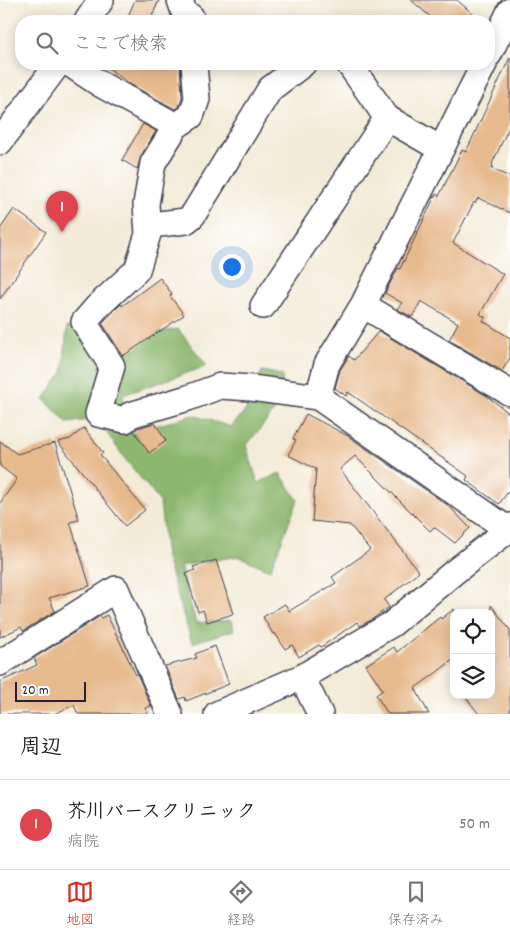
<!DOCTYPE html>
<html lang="ja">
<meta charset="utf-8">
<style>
body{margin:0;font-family:Dekko,"Klee One",sans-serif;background:#f2f2f2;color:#222}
.controls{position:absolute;right:15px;bottom:15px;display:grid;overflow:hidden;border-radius:10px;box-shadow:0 2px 12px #0003}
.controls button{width:45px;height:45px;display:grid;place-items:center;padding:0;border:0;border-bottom:1px solid #e0e0e0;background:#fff;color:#222;font:25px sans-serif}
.scale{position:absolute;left:15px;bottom:12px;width:71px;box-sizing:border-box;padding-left:5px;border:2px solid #22223b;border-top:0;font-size:14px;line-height:18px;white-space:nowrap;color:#22223b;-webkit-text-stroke:4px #fff;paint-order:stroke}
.you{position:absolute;left:231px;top:266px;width:18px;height:18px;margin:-12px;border:4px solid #fff;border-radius:50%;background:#1a73e8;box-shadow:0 0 0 8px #1a73e833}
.badge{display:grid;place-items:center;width:32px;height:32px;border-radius:50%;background:#d93025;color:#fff;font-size:16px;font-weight:700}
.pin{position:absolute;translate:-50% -41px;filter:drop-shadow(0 1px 2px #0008)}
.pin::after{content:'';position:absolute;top:26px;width:18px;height:15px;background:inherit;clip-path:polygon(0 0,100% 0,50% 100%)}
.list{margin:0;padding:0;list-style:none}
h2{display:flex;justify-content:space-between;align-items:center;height:65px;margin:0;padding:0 20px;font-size:21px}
h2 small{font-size:16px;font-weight:400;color:#767676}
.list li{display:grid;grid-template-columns:32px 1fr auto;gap:15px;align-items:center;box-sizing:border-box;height:90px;padding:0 20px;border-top:1px solid #e0e0e0}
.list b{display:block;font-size:19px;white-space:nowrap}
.list p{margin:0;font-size:16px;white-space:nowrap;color:#767676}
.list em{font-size:16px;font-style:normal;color:#767676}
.icon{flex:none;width:28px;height:28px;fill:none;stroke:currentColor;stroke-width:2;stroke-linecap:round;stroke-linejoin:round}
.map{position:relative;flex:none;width:510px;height:714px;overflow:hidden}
.search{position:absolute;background:#fff;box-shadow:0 2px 12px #0003;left:15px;right:15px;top:15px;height:55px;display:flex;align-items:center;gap:12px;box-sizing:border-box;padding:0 18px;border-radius:20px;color:#767676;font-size:19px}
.sheet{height:155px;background:#fff}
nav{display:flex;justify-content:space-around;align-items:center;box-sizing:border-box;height:70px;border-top:1px solid #e0e0e0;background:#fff;font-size:14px;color:#767676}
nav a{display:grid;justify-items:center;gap:2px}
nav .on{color:#d93025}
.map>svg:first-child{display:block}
.forest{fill:#8cb76e;stroke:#576c54}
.building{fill:#e7ba8d}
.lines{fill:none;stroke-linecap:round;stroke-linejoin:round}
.minor-casing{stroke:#414052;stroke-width:28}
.minor{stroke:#fff;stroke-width:25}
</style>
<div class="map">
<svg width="510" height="714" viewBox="0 0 510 714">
<rect width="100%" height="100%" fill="#fff"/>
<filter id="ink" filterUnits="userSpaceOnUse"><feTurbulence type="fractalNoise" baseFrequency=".02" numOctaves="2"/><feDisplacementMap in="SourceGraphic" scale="10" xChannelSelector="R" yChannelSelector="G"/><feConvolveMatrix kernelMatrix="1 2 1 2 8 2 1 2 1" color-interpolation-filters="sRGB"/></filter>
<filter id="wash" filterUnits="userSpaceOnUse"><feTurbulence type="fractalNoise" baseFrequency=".0096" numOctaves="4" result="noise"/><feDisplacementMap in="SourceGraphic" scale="20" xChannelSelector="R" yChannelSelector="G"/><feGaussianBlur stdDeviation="1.12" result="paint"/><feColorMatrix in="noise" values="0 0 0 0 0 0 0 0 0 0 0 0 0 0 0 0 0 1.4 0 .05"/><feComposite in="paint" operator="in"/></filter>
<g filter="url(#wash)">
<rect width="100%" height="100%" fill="#f3ebd7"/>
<path class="forest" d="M67 327 96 331 120 339 178 329 207 366 123 395 125 435 193 415 231 427 245 411 262 371 282 375 283 400 246 446 258 483 280 473 298 500 270 570 238 556 180 566 196 623 232 620 234 630 192 643 166 558 160 502 126 460 97 419 67 423 44 399 63 372Z"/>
<g id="blocks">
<path class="building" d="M135 0H159L150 21H126Z
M411 0H457L481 21H435Z
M510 57V125L492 164 493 165 492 169 510 177V213L478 198 475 203 474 202 453 243 503 274 480 314 485 317 483 321 510 338V358L502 371 449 340 458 323 421 301 412 317 397 309 402 303 385 293 398 268 400 269 436 194 439 196 462 150 466 152Z
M103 64H180L182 97 179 107 175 109 128 83Z
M143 124 156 131 141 156 137 169 122 160Z
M14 209 46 232 0 299V229Z
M160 278 172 294 170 296 184 315 123 356 102 323 121 304 122 306Z
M379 331 487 396 510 414V489L499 504 466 480 468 476 348 392 346 396 335 388 340 370 349 356 354 360Z
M306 414 348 436 449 506 470 528 455 543 434 527 430 531 355 456 340 469 419 572 384 600 389 607 371 620 360 626 357 622 321 647 319 645 299 657 292 645 285 649 275 633 273 634 263 617 285 604 289 611 336 583 332 577 370 550 350 525 312 521 316 469 288 455 296 440 293 439Z
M155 423 166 441 149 453 134 431 138 428Z
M84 428 103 453 100 455 145 510 125 526 58 442 70 439Z
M0 441 17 454 55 443 79 520 70 522 90 586 49 598 55 611 23 631 21 627 0 637V503L17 479 0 466Z
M216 560 233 614 207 622 203 610 198 612 186 574 195 570 193 567Z
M491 605 510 630V714H479L464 695H491Z
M454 609V659L432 676 415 688 429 714H388L376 695 383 690 366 665 394 647 397 652 440 617 441 619Z
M107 615 136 675 137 674 151 706 145 708 148 714H78L74 705 54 714H0V682L37 665 34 658 97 618 100 616 101 618Z
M215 646 229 684 186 701 185 697 179 699 165 666 197 658 195 654Z"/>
</g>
</g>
<g filter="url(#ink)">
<use href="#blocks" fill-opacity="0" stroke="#414052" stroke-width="1"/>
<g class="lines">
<defs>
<path id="minor" d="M180 0 184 12 191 17V21
M87 21 101 0
M489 54 510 11
M70 64 100 84 176 126
M194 64 197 99 191 116 176 126 153 163 146 204 148 234 137 270 97 307 84 322 112 366 98 414 125 420 130 415 188 398 220 386 251 388 318 397 510 531
M349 64 387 118 441 149
M0 142 58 64
M147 222 159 224 186 221 193 215 270 89 303 64
M363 305 510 393
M263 306 387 118
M318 397 327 364 363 305 484 64
M0 663 116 589 170 714
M302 677 320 714
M217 714 302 677 392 624 453 573 508 530 510 526"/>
</defs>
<use href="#minor" class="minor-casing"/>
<use href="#minor" class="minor"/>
</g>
</g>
</svg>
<div class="controls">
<button><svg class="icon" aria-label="locate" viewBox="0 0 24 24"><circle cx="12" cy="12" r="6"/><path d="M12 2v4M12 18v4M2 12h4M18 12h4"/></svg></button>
<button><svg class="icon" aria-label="layers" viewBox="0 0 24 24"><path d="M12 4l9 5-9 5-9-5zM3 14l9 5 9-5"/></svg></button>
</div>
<div class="scale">20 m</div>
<div class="you"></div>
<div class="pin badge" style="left:62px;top:232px;background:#e0444e">1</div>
<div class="search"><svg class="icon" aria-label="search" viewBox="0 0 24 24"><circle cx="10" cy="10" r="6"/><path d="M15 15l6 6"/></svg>ここで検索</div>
</div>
<section class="sheet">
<h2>周辺<small></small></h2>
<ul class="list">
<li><span class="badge" style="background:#e0444e">1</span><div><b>芥川バースクリニック</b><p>病院</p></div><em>50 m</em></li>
</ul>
</section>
<nav>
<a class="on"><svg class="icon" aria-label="map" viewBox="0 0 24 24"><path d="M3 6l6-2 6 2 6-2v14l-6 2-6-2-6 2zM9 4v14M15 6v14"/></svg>地図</a>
<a><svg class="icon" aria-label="directions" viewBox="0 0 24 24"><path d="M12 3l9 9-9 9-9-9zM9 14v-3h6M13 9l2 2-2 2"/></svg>経路</a>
<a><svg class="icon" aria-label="saved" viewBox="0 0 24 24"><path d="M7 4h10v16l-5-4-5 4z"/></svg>保存済み</a>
</nav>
